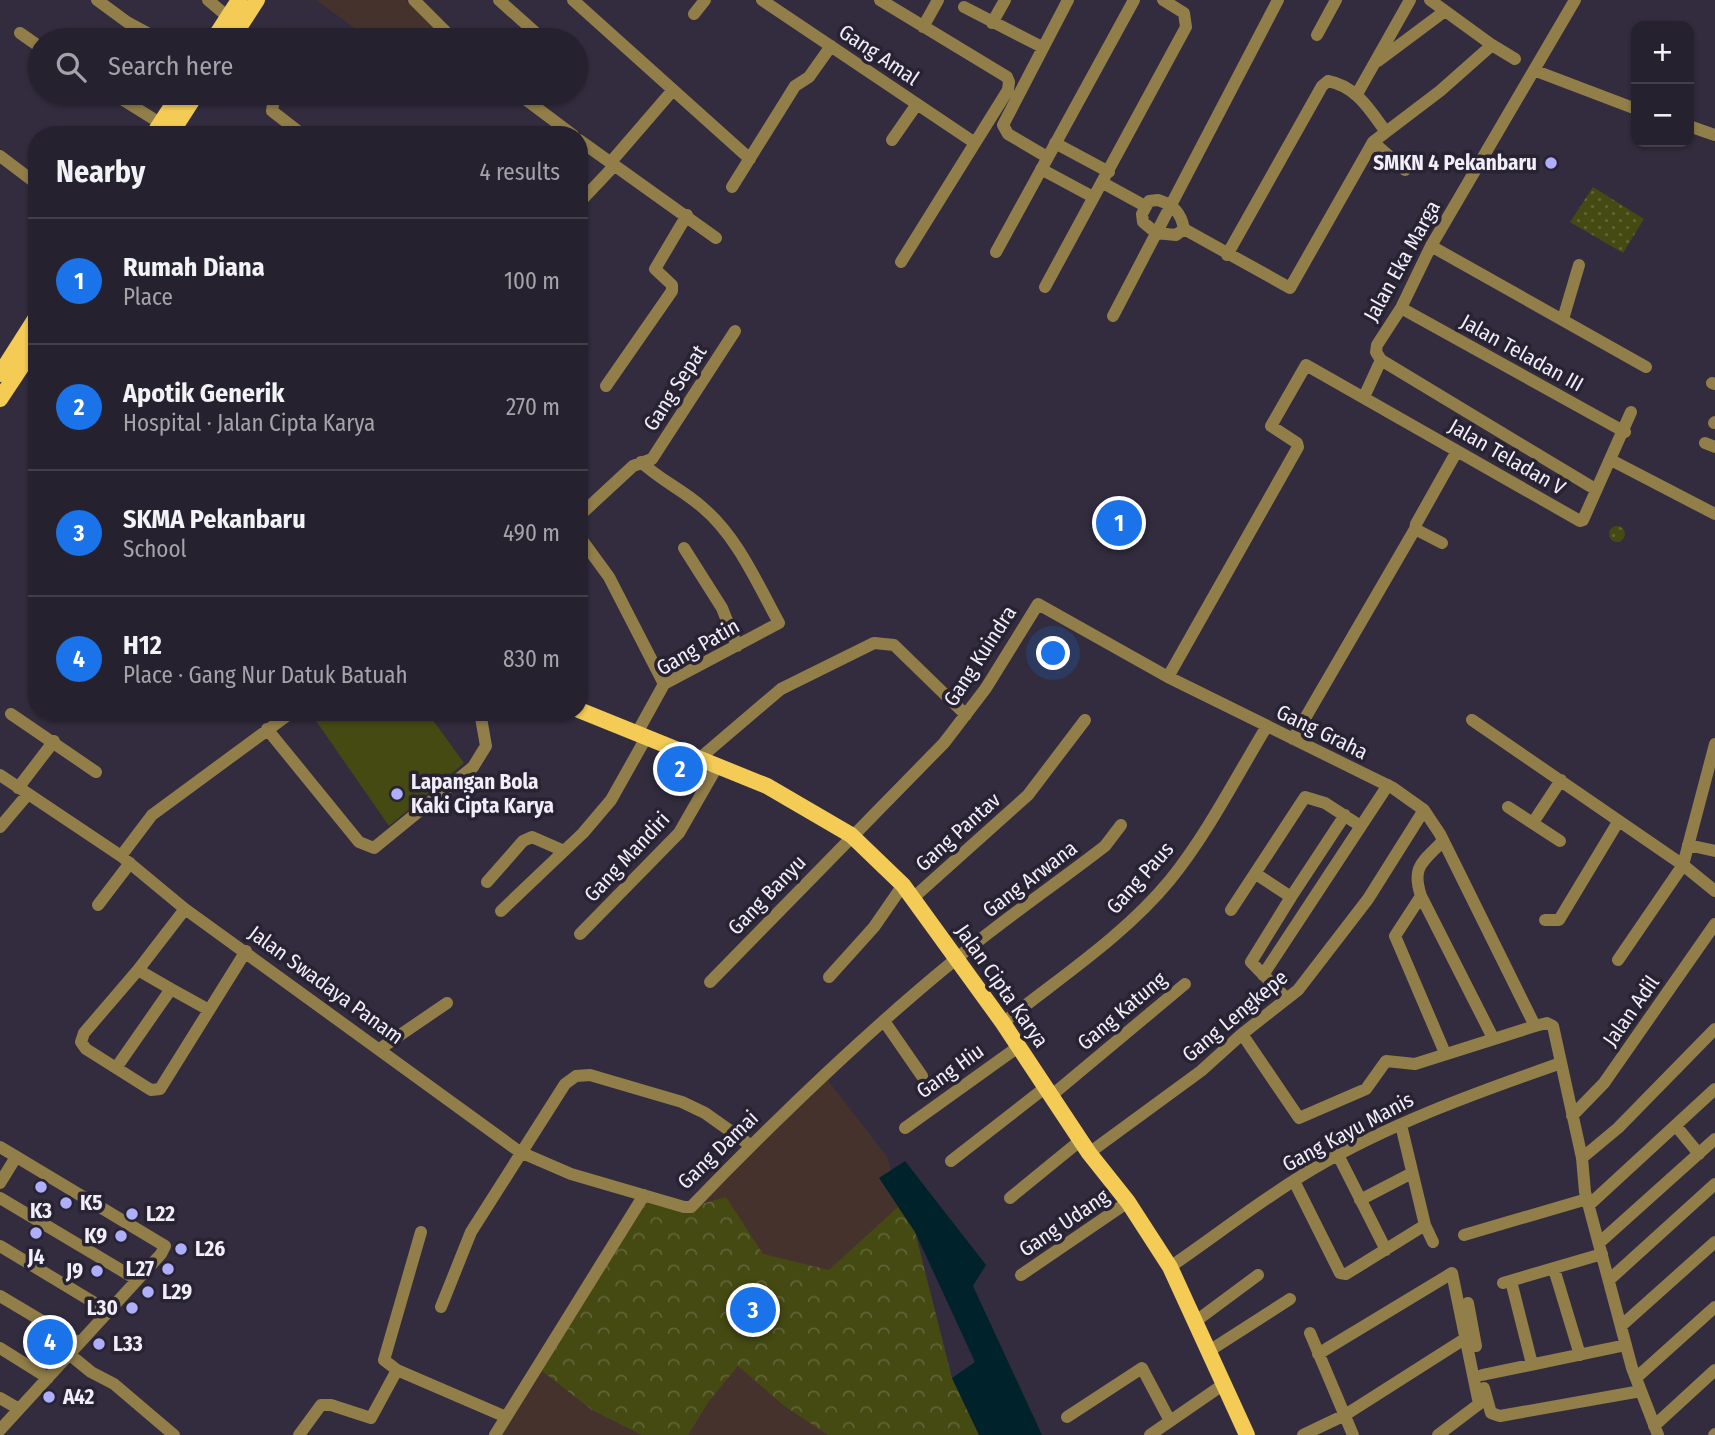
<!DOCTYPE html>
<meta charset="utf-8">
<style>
body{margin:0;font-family:"Fira Sans Condensed",sans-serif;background:#2e2936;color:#f1f3f6}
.controls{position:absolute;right:21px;top:21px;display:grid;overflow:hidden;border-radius:14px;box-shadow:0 2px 5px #0004}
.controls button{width:63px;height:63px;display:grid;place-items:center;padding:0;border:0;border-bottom:2px solid #423e4a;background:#26212e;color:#f1f3f6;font:35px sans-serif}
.you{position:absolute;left:1054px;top:654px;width:24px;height:24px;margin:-18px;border:5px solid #fff;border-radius:50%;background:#1a73e8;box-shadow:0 0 0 10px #1a73e833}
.badge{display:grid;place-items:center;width:46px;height:46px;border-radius:50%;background:#1a73e8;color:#fff;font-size:23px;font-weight:700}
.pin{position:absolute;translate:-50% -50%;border:4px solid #fff;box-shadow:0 2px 7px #0006}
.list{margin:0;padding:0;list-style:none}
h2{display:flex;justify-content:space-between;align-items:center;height:91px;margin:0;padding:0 28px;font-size:30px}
h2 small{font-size:23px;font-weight:400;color:#a4a3aa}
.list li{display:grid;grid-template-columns:46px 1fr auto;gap:21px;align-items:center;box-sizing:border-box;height:126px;padding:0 28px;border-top:2px solid #423e4a}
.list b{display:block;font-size:26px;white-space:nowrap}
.list p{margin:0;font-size:23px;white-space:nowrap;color:#a4a3aa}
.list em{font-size:23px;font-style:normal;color:#a4a3aa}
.icon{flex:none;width:38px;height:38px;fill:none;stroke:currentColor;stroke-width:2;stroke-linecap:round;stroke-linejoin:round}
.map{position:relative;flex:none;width:1715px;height:1435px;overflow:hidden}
.search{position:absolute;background:#26212e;box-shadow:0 2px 5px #0004;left:28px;top:28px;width:560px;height:77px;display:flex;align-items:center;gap:18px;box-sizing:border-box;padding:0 24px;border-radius:38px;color:#a4a3aa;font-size:26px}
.panel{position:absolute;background:#26212e;box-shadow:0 2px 5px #0004;left:28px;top:126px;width:560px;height:595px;border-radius:28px}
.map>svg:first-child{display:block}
.education{fill:#46322d}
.green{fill:url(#green-dots)}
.forest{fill:url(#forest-crowns)}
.pitch{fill:#454a13}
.water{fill:#00232b}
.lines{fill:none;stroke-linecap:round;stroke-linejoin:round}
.minor{stroke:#917e49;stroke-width:12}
.major{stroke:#f4cc55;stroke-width:16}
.poi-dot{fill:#adaffb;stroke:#282333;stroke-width:2.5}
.labels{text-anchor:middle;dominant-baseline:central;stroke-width:7;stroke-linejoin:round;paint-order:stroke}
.street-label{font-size:21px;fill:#f1eef9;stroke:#282333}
.poi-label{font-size:21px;font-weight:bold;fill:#f1eef9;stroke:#282333;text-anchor:start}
</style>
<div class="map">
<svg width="1715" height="1435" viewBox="0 0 1715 1435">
<defs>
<pattern id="green-dots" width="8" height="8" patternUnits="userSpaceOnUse" patternTransform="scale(1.75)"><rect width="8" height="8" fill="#454a13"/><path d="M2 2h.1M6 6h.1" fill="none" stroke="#606436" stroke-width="1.8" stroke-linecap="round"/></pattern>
<pattern id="forest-crowns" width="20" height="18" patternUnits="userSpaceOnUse" patternTransform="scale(1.75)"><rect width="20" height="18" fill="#454a13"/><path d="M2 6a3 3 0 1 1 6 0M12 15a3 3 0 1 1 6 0" fill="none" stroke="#606436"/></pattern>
</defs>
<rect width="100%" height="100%" fill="#322c3e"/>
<path class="education" d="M316 0H406L451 40H371Z
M826 1078 888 1158 898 1207 915 1232 952 1378 979 1435H495L608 1253 685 1212Z"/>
<path class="green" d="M1593 187 1644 219 1623 253 1570 222Z
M1609 534a8 8 0 1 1 16 0a8 8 0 1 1-16 0Z"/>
<path class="forest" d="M644 1195 691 1207 726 1197 763 1254 829 1270 898 1207 915 1232 952 1378 979 1435H828L783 1405 738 1366 709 1401 688 1435H642L592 1410 537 1367Z"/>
<path class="pitch" d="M315 712H427L464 763 389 826 312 715Z"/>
<path class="water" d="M905 1161 986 1265 973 1286 1042 1435H979L952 1378 975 1362 915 1232 879 1178Z"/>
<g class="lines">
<path class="minor" d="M97 0 127 22 160 40
M208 0 228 17
M414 0 454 40
M499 0 537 34
M573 0 750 159
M762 0 975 143
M880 0 1007 77 1009 82 1008 90 901 262
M964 7 1042 47
M694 14 705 0
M992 23 1005 0
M923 27 938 0
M20 33 40 47
M1317 35 1336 0
M1492 45 1515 59
M1378 61 1445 11
M1536 71 1636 109
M112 93 160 123
M275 93 272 111 303 135
M517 93 573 135
M1357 94 1410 0
M1689 126 1715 135
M579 140 716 238
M892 140 917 104
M1373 142 1405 170
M1055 143 1109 172
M0 156 37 184
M1047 157 1008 134 1003 125 1068 0
M610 163 673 90
M1041 169 1093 197
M1103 183 1145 206
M732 187 795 86 809 77 831 46
M1158 200C1173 205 1181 212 1184 229L1176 235 1156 233 1143 222 1142 214 1149 201Z
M579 203 614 166
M1184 229 1290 288 1373 142 1386 132
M1431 246 1646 367
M996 252 1134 0
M1227 255 1322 86 1328 81C1356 86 1370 110 1386 132L1440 91 1492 45 1430 0
M1045 287 1186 27 1184 13 1163 0
M1401 308 1625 432
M1113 316 1278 0
M1563 319 1579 265
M1381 360 1595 489
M1712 383 1715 384
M606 386 672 291V285L655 269 687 215
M1364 397 1381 360 1376 352 1377 345 1401 308 1431 246 1575 0
M1714 423 1715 422
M579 430 582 427
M1705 443 1715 447
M1611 460 1715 514
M579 516 633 466 652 459 735 331
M579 536 609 577 664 684
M1442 543 1415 529 1416 524 1457 451
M684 548 722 608 737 646
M1168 677 1298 447 1297 443 1271 426 1306 365 1580 521 1583 520 1631 412
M11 714 96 772
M1472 720 1683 865 1715 891
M267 729 359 842 374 848 473 767 486 746 480 712
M637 733 664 684 779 623C757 583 737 536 702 507 683 490 660 480 641 462
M1293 739 1415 529
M700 758 781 689 874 643 894 645 966 715
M0 775 121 856 185 909 520 1152 571 1174 684 1207H691C775 1120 863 1035 956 959 1004 919 1056 884 1105 846L1121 825
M18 788 54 741
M1508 807 1560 841
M1534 821 1561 780
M0 827 28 794
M1443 841C1423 862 1411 866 1421 896L1395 936 1445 1053
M1688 845 1715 851
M121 856 152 815 292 712
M1256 874 1291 897 1251 962 1286 998
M487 882 523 841 532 837 564 851
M1421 896 1493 1038
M1291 897 1345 815
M913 898 1028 795 1085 720
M98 905 130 863
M185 909 138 970 84 1033 81 1042 86 1049 151 1090 160 1089 246 951
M1231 910 1305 797 1325 803 1359 825
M501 911 583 833 611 800 647 736
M1545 920H1559L1618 822
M580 934 679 833 718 765
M1618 960 1683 865 1715 744
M1263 975 1388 785
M829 977 874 927 903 885
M710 982 944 743 986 688 1038 604 1168 677 1393 788 1424 810 1440 834 1535 1026
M171 989 209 1010
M884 1021 922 1076
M1003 1023C1059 978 1124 936 1170 880 1208 833 1236 777 1267 726
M1242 1034 1299 1118 1366 1089 1386 1061 1415 1064 1535 1026 1547 1023 1553 1026 1582 1158 1585 1192 1632 1368 1658 1435
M381 1048 447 1003
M116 1068 171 989 138 970
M1052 1095 1185 984
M1572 1116 1604 1083 1715 924
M1401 1125 1425 1225 1433 1242
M1676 1126 1699 1154
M905 1128 1018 1047
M0 1147 165 1246 161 1254 0 1430
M1089 1153 1201 1071 1242 1034 1298 990 1368 899 1424 810
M1338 1155 1386 1250
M1582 1158 1618 1128 1715 1029
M951 1161 1046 1087
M1294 1181 1340 1273 1346 1274 1425 1225
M0 1183 16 1157
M0 1198 136 1279
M1010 1198 1081 1140
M1360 1200 1412 1173
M1589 1205 1715 1089
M421 1232 384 1360 397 1370 506 1417
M1464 1235 1587 1199
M1599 1243 1715 1139
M0 1246 108 1311
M1170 1267C1217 1235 1262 1199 1311 1170 1389 1124 1475 1093 1561 1063
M1554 1269 1580 1355
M1021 1275 1128 1202
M1609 1280 1715 1184
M1511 1281 1532 1364
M1503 1283 1602 1254
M0 1296 79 1343
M1468 1303 1476 1346
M441 1307 471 1232 565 1084 576 1076 590 1075 682 1102 705 1113 750 1145
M1196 1321 1258 1275
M1621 1326 1715 1242
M1310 1333 1353 1435
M0 1348 48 1378
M1209 1351 1290 1299
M69 1354 91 1372 114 1384 174 1435
M1318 1354 1452 1273 1479 1404 1438 1435
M1482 1375 1626 1345
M1636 1378 1715 1307
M1484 1388 1491 1413 1500 1416 1641 1391
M0 1398 19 1409
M1067 1417 1142 1368 1170 1421
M1654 1426 1715 1370
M299 1435 321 1405H331L371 1418 397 1370
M495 1435 644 1195
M1150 1435 1224 1384
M1303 1435 1345 1415 1466 1338
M1714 1435 1715 1434"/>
<path class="major" d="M213 40 239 0
M231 40 257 0
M153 135 180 93
M170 135 197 93
M0 374 37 316
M0 399 37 343
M579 710 767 786 851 835 903 885 1003 1023 1089 1153 1128 1202 1170 1267 1247 1435"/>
</g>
<g class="poi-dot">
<circle cx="1551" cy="163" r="7"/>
<circle cx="397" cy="794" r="7"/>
<circle cx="41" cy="1187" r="7"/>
<circle cx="66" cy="1203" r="7"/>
<circle cx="132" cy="1214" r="7"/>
<circle cx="36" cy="1233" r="7"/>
<circle cx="121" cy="1236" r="7"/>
<circle cx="181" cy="1249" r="7"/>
<circle cx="168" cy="1269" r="7"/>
<circle cx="97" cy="1271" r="7"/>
<circle cx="148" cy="1292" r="7"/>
<circle cx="132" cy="1308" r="7"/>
<circle cx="99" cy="1344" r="7"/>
<circle cx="49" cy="1397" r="7"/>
</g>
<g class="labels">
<g class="street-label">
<text transform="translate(879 55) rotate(34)">Gang Amal</text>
<text transform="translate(1402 261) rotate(-61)">Jalan Eka Marga</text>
<text transform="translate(1522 353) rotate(29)">Jalan Teladan III</text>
<text transform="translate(675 388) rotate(-57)">Gang Sepat</text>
<text transform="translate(1507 457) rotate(30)">Jalan Teladan V</text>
<text transform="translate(698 647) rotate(-30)">Gang Patin</text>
<text transform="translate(980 656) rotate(-57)">Gang Kuindra</text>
<text transform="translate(1322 732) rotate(26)">Gang Graha</text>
<text transform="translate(958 832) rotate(-42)">Gang Pantav</text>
<text transform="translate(627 857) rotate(-47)">Gang Mandiri</text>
<text transform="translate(1140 878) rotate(-48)">Gang Paus</text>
<text transform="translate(1030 879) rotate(-37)">Gang Arwana</text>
<text transform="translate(767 895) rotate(-46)">Gang Banyu</text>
<text transform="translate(326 985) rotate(36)">Jalan Swadaya Panam</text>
<text transform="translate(1002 986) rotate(55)">Jalan Cipta Karya</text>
<text transform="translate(1122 1011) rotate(-40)">Gang Katung</text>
<text transform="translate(1631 1011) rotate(-55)">Jalan Adil</text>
<text transform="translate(1235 1016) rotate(-40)">Gang Lengkepe</text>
<text transform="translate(950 1071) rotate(-36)">Gang Hiu</text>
<text transform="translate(1348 1132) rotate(-28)">Gang Kayu Manis</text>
<text transform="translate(718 1150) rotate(-44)">Gang Damai</text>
<text transform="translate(1064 1223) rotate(-34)">Gang Udang</text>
</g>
<g class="poi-label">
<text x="1537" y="163" text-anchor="end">SMKN 4 Pekanbaru</text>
<text x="411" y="782">Lapangan Bola<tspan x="411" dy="24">Kaki Cipta Karya</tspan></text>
<text x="80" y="1203">K5</text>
<text x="41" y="1211" text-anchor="middle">K3</text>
<text x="146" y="1214">L22</text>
<text x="107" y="1236" text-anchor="end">K9</text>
<text x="195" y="1249">L26</text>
<text x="36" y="1257" text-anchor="middle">J4</text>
<text x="154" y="1269" text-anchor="end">L27</text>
<text x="83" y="1271" text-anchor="end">J9</text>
<text x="162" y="1292">L29</text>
<text x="118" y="1308" text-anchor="end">L30</text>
<text x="113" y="1344">L33</text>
<text x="63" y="1397">A42</text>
</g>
</g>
</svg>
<div class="controls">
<button>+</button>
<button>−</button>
</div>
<div class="you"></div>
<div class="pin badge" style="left:1119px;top:523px">1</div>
<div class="pin badge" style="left:680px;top:769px">2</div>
<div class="pin badge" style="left:753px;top:1310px">3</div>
<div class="pin badge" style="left:50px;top:1342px">4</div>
<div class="search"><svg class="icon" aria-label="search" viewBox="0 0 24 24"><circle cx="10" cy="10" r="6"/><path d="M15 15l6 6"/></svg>Search here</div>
<section class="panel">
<h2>Nearby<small>4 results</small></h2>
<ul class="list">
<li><span class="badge">1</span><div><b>Rumah Diana</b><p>Place</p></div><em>100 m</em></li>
<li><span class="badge">2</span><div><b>Apotik Generik</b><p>Hospital · Jalan Cipta Karya</p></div><em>270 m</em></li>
<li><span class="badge">3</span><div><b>SKMA Pekanbaru</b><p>School</p></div><em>490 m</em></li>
<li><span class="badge">4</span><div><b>H12</b><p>Place · Gang Nur Datuk Batuah</p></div><em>830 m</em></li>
</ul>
</section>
</div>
